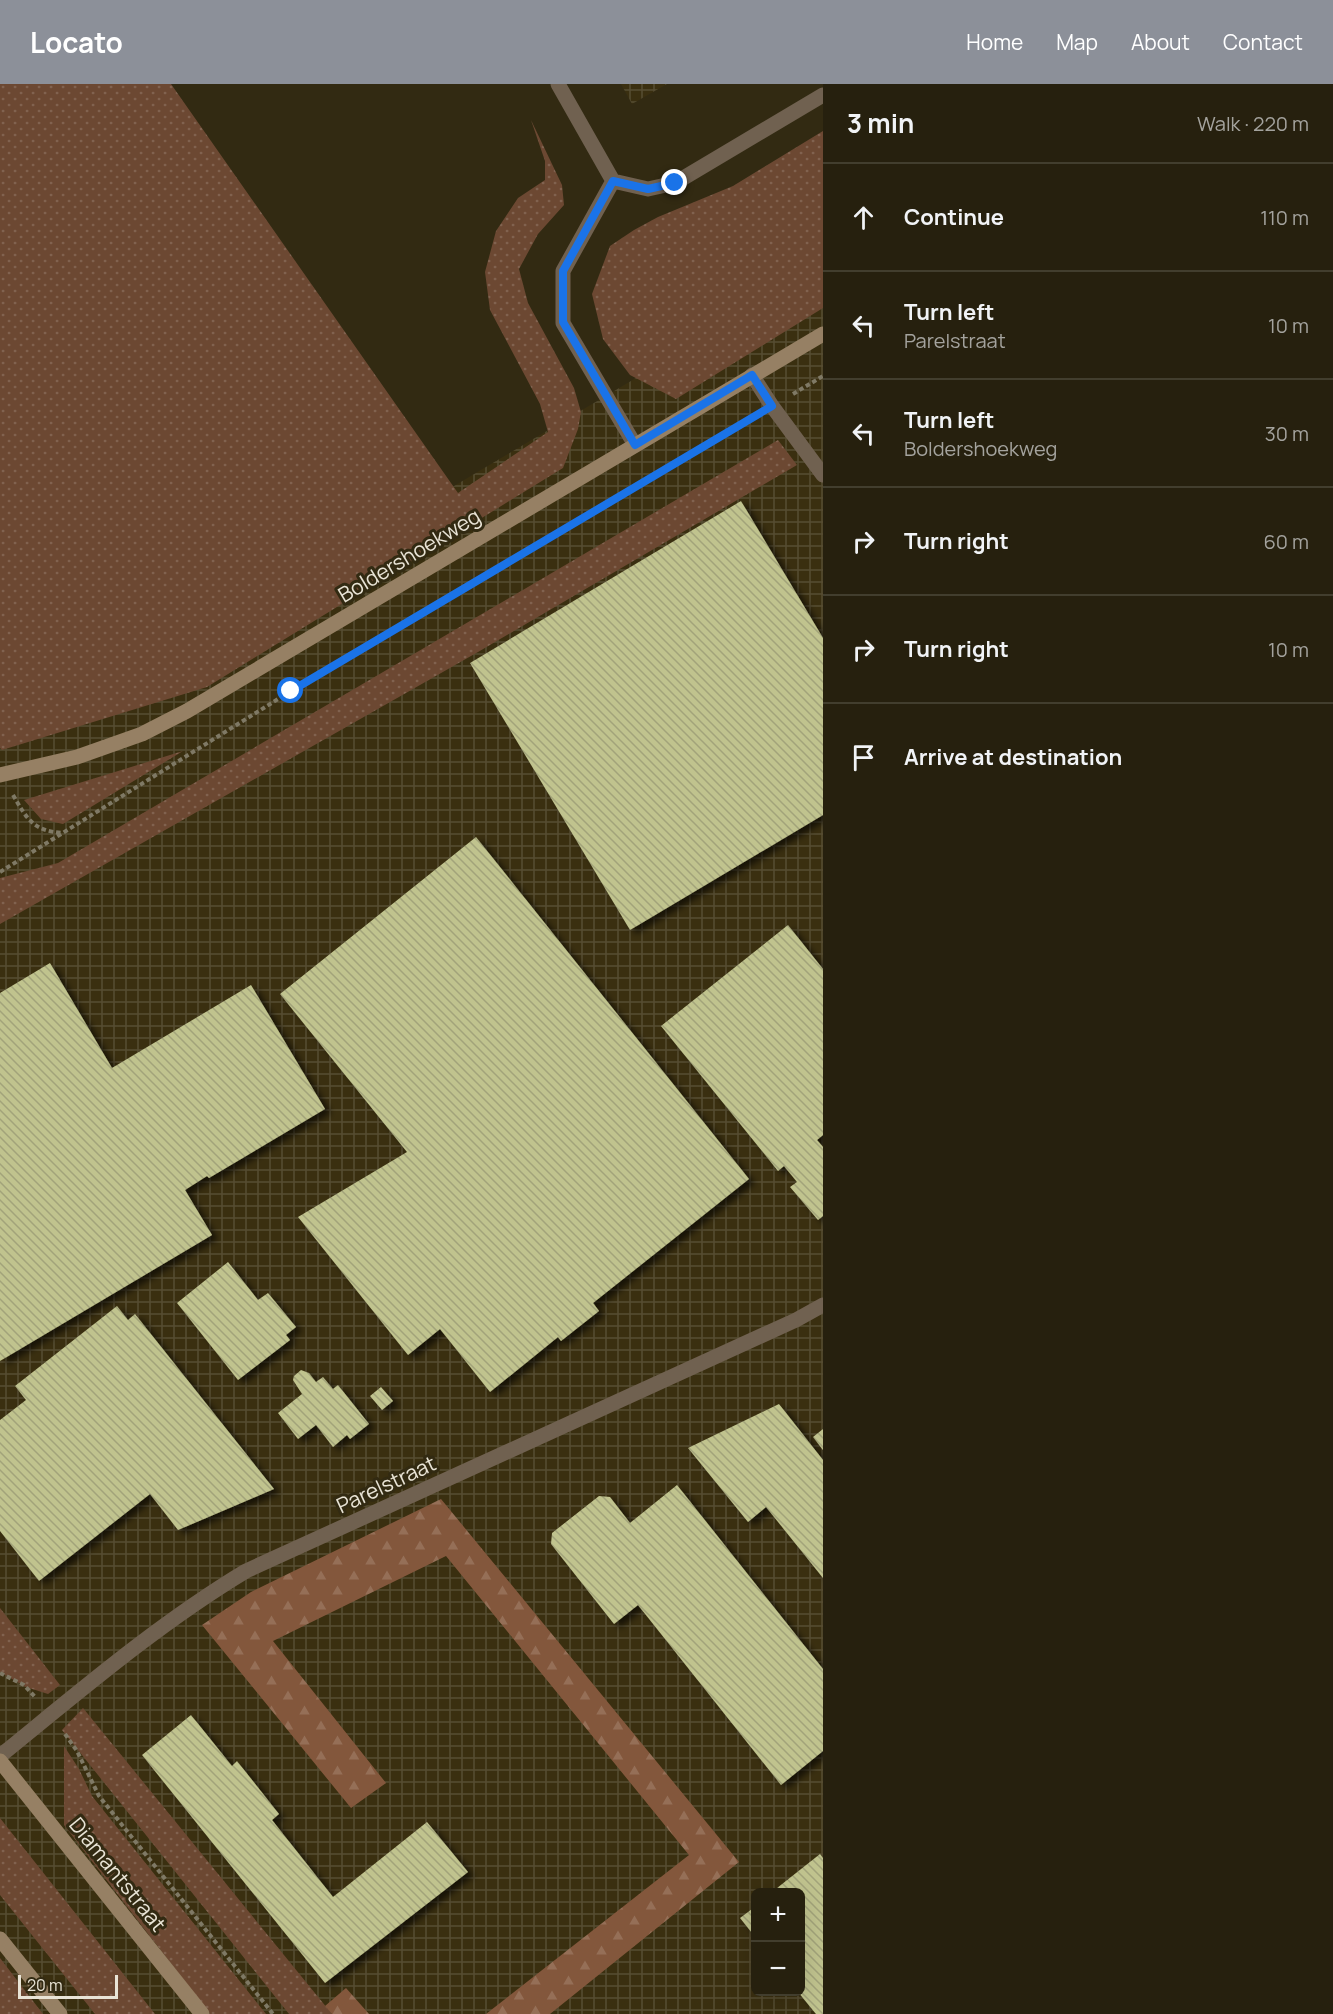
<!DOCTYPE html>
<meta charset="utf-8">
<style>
body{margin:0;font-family:Manrope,sans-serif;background:#2e2817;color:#f1f3f6}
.controls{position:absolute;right:18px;bottom:18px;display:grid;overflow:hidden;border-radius:9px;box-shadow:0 6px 24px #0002}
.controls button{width:54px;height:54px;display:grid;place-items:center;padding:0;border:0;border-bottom:2px solid #423e2e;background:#26200e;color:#f1f3f6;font:30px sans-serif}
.scale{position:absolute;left:18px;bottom:15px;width:100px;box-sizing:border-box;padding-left:6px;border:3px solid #e9e4d6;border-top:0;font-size:16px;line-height:21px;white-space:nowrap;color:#e9e4d6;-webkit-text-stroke:4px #322a12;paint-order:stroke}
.stop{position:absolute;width:18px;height:18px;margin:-14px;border:4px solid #1a73e8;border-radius:50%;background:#fff}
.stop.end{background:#1a73e8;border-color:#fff;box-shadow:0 2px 6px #0008}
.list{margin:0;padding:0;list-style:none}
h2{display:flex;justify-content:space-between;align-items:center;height:78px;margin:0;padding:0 24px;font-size:26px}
h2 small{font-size:20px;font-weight:400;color:#a4a39e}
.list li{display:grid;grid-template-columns:39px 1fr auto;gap:18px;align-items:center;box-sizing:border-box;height:108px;padding:0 24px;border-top:2px solid #423e2e}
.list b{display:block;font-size:22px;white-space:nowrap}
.list p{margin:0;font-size:20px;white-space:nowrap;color:#a4a39e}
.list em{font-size:20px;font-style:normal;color:#a4a39e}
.icon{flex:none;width:33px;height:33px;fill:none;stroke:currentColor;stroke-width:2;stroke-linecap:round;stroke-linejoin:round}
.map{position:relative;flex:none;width:823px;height:1930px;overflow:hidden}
header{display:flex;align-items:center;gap:36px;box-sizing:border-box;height:84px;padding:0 30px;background:#8c9099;color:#fff}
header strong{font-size:28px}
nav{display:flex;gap:33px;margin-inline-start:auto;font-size:21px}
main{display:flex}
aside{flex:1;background:#26200e}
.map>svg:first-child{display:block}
.industrial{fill:url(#industrial-grid);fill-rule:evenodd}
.grass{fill:url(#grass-dots)}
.forest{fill:url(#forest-firs)}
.building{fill:url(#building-back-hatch);filter:url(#shadow)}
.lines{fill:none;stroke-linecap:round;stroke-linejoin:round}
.path{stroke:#7f7965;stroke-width:4;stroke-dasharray:4.5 3;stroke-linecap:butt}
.lane{stroke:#706150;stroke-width:15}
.street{stroke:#706150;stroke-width:15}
.secondary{stroke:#968064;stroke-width:15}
.route{stroke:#1a73e8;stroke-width:8}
.labels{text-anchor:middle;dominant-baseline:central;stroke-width:6;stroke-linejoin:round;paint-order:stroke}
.street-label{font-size:21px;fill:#e9e4d6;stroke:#322a12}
</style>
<header>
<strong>Locato</strong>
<nav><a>Home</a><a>Map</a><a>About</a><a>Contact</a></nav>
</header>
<main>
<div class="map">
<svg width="823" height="1930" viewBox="0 0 823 1930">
<defs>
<pattern id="industrial-grid" width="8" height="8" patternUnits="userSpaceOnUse" patternTransform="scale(1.5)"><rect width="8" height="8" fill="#3a2f10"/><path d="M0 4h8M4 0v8" fill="none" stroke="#564d32"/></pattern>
<pattern id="grass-dots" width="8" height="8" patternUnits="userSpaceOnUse" patternTransform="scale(1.5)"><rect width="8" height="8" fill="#6c4832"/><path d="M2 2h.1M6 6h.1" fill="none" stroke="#81624f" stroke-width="1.8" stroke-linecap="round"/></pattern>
<pattern id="forest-firs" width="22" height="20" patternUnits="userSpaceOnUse" patternTransform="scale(1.5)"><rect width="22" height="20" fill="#83573c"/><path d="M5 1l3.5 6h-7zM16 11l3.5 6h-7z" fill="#956f57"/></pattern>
<pattern id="building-back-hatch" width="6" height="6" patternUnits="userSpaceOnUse" patternTransform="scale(1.5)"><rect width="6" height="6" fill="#c0c38e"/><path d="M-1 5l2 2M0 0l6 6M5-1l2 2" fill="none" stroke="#a2a37a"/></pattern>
<filter id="shadow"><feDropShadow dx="6" dy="4" stdDeviation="3" flood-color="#0009"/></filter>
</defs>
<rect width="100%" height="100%" fill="#322a12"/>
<path class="industrial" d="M621 0H667L632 20Z
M823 183V1930H0V622L166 573ZM756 1808H800V1908H756Z"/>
<path class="grass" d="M0 0H171L458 409 548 348 540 320 490 226 485 188 496 147 518 114 545 96V77L531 36 562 101 564 121 538 150 519 185 528 219 574 304 581 328 578 345 563 384 207 603 2 666 0 664Z
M823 47V224L676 315 630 291 603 255 592 210 610 162 634 146 658 133 733 102Z
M778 356 797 381 478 568 0 840V794L58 779Z
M183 667 63 740 41 735 24 716Z
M0 1524 60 1601 48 1610 26 1603 0 1588Z
M83 1624 332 1930H289L62 1646Z
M64 1662 79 1685 92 1712 266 1930H210L64 1741Z
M0 1734 155 1930H95L0 1811Z
M0 1874 43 1930H0Z"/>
<path class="forest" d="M441 1415 739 1778 550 1930H486L689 1771 446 1472 273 1557 386 1699 351 1724 202 1541 251 1508Z
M346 1904 369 1930H332L325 1922Z"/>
<path class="building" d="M741 417 823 554V731L630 846 470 579Z
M476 753 749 1095 593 1219 599 1227 561 1257 558 1253 490 1308 440 1245 408 1271 298 1133 407 1068 280 910Z
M788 841 823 885V1051L817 1056 823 1063V1132L818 1136 790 1103 797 1098 784 1082 778 1087 661 942Z
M50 879 112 984 251 901 325 1025 209 1094 207 1092 185 1106 212 1151 0 1277V909Z
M228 1178 258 1216 268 1209 296 1243 286 1251 290 1256 238 1296 177 1219Z
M117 1222 128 1236 135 1230 274 1405 178 1446 150 1410 39 1497 0 1447V1336L26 1316 15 1302Z
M301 1286 309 1289 316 1298 323 1293 333 1305 338 1301 369 1340 350 1355 347 1351 333 1363 316 1341 298 1355 278 1329 302 1310 293 1296 294 1292Z
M381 1303 393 1317 382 1326 370 1312Z
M779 1320 823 1376V1494L766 1423 748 1438 688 1364Z
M823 1345V1366L813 1353Z
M677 1401 823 1585V1667L781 1701 638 1521 614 1540 551 1460 552 1449 599 1412 610 1413 630 1439Z
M191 1631 232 1682 237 1677 279 1730 272 1736 333 1813 427 1738 468 1788 325 1899 142 1671Z
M820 1770 823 1774V1930H816L798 1908H800V1808H772Z
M756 1822V1854L740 1834Z"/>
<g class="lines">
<path class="path" d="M793 310 823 292
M13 711C27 735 33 747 63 749
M0 788 291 607 753 333
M0 1589 24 1601 36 1614
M65 1650 77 1667 99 1712 273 1930"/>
<path class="lane" d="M558 0 613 97 648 105 675 99 823 11
M613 97 563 187V239L635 361"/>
<path class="street" d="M752 291 772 322 823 391
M0 1672C80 1607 158 1540 246 1487L796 1236 823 1221"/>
<path class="secondary" d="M0 691 77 673 142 650 187 627 823 250
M0 1677 202 1930
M0 1855 60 1930"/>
</g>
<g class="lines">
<path class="route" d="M291 607 772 322 752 291 635 361 563 238V187L613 97 648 105 675 99"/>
</g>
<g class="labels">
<g class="street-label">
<text transform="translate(409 471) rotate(-31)">Boldershoekweg</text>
<text transform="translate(386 1400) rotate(-25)">Parelstraat</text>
<text transform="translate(118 1790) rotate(51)">Diamantstraat</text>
</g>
</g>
</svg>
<div class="controls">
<button>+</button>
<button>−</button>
</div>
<div class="scale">20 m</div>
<div class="stop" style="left:291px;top:607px"></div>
<div class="stop end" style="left:675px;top:99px"></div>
</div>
<aside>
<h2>3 min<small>Walk · 220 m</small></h2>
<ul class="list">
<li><svg class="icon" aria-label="ahead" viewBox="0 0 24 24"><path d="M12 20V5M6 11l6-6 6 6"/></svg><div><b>Continue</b></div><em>110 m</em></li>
<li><svg class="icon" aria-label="left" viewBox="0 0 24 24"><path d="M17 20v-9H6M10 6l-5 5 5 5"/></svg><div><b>Turn left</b><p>Parelstraat</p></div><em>10 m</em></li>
<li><svg class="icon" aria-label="left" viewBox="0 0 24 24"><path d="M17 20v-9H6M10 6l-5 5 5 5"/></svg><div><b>Turn left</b><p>Boldershoekweg</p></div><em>30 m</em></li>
<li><svg class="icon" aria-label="right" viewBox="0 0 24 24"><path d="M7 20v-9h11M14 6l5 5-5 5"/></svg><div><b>Turn right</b></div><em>60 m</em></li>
<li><svg class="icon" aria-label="right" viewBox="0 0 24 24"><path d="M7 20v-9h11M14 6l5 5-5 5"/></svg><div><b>Turn right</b></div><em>10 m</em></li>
<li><svg class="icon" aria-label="arrive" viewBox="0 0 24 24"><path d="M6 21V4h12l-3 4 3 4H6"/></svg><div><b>Arrive at destination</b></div></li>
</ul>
</aside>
</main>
